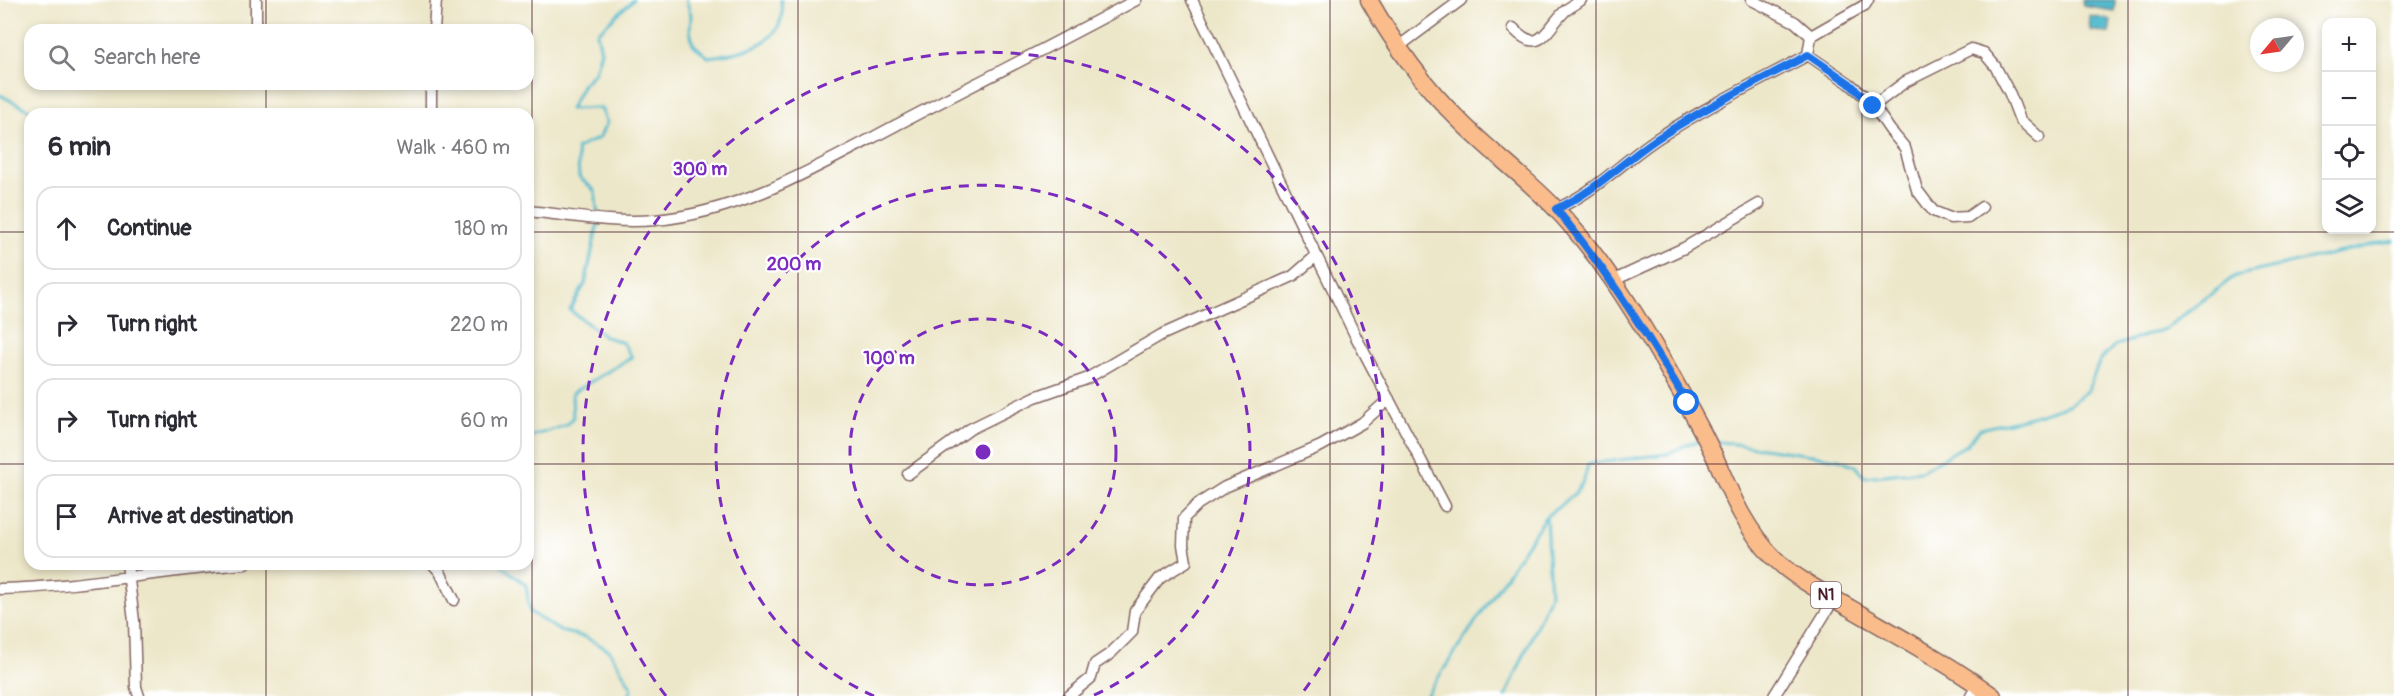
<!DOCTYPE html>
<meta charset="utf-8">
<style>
body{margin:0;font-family:Pangolin,sans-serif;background:#f2f2f3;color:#2b2b33}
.controls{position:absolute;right:18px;top:18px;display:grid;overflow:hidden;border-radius:12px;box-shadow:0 3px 9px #0003}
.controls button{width:54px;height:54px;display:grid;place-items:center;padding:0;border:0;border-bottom:2px solid #e1e1e2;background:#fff;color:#2b2b33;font:30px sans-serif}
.compass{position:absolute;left:2250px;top:18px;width:54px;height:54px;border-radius:50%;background:#fff;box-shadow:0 3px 9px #0003;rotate:241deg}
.stop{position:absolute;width:18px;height:18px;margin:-14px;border:4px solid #1a73e8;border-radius:50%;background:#fff}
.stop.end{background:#1a73e8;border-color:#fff;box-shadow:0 2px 6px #0008}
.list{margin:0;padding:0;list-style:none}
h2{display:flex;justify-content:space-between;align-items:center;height:78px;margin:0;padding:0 24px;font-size:26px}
h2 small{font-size:20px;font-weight:400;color:#7c7c81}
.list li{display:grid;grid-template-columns:39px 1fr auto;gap:18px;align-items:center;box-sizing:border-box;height:84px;margin:0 12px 12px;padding:0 12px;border:2px solid #e1e1e2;border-radius:18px}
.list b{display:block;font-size:22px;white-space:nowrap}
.list em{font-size:20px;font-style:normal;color:#7c7c81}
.icon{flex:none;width:33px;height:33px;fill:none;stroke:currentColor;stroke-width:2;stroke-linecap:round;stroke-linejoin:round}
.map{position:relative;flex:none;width:2394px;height:696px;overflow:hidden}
.search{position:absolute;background:#fff;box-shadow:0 3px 9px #0003;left:24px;top:24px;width:510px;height:66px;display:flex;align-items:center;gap:15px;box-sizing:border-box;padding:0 21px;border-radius:18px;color:#7c7c81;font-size:22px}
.panel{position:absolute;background:#fff;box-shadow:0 3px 9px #0003;left:24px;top:108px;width:510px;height:462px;border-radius:18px}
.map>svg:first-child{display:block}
.water{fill:#4fb9cc;stroke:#4c6c7c;stroke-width:1.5}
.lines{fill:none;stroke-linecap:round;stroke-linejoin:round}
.stream{stroke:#4fb9cc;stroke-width:3}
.street-casing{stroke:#836562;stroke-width:13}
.primary-casing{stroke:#836562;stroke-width:19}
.street{stroke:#fff;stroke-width:10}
.primary{stroke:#fabc8b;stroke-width:16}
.route{stroke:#1a73e8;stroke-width:8}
.grid{fill:none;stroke:#4a1f2b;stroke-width:1.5;stroke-opacity:0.55}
.ring{fill:none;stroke:#7b2cbf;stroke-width:3;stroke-dasharray:10 8}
.labels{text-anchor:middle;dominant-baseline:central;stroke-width:4.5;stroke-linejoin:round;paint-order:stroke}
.shield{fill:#fff;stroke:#80626b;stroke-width:1.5}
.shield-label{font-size:16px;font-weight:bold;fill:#4a1f2b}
.centre{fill:#7b2cbf;stroke:#fff;stroke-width:3}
.ring-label{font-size:18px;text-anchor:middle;font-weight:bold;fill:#7b2cbf;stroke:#fff;stroke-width:4.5;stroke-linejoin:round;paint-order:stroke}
</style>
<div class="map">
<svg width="2394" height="696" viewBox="0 0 2394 696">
<rect width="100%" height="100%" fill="#fff"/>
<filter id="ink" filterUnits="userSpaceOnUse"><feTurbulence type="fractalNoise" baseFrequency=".0167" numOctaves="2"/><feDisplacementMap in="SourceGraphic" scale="12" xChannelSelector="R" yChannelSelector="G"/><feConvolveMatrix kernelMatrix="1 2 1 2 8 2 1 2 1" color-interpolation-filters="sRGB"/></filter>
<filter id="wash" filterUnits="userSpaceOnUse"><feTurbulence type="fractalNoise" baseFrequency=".008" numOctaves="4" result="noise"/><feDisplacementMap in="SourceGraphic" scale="24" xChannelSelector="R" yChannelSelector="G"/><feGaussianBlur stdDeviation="1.35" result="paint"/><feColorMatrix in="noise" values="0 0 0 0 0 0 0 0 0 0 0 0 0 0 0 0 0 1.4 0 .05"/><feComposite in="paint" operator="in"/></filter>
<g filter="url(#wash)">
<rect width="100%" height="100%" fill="#ede7c9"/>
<path class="water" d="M2082 0H2115L2114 11 2083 6Z
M2089 16 2111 20 2109 33 2090 30Z"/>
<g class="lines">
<path class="stream" d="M686 0 691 15 690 30 693 44 708 57C733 54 774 48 781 19 783 14 781 6 781 0
M0 95 37 114
M598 216 595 191 579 177 577 148 599 138 607 123 601 108 570 109 583 84 595 72 601 51 597 33 633 0
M528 437C530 437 564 426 566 425 569 423 571 420 573 418L572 393 632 357 623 343 604 336 570 310 585 284 598 223
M1714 441 1839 459 1856 466 1865 477 1921 471 1966 445 1980 429 2031 417 2068 405 2088 390 2100 360 2114 346 2165 329 2235 276 2394 240
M500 564 526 585 530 612 560 631 585 637 609 650 632 688 629 696
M1426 696 1546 516C1568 500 1584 492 1588 464L1667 454 1691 443 1702 442
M1506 696 1550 595 1546 516"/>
</g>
</g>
<g filter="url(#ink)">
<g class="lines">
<defs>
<path id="street" d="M1192 0 1356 337 1445 506
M1752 0 1795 22 1811 36
M1513 28C1540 57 1546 29 1565 11 1569 7 1576 4 1581 0
M256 30V0
M434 30 436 0
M1398 47 1461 0
M1808 55 1849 83 1870 101 1890 130 1905 148 1917 190 1933 211 1950 218 1968 217 1982 207
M1873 106 1905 82 1971 49 1984 53 1995 66 2010 94 2020 120 2039 137
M431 114V84
M1556 209C1594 193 1623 161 1658 138 1706 107 1757 82 1808 55L1811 36 1865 5 1868 0
M528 211C570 215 612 224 655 220 746 212 827 161 906 120 983 80 1060 41 1136 0
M1612 281 1684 248 1759 204
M908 474 970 429 1035 397 1086 379 1161 335 1293 276 1316 256
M127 564 134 621 136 687 139 696
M433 564 440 572 454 600
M0 589C82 587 163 570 245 564
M1069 696 1091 678 1095 664 1110 654 1132 632 1135 611 1160 578 1186 562 1183 545 1184 518 1198 504 1225 487 1321 446 1362 423 1389 399
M1774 696 1834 599
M1971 696 1978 685"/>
<path id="primary" d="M1369 0C1393 42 1423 85 1458 119 1488 150 1523 175 1553 206 1596 250 1631 306 1662 359 1681 393 1702 428 1718 464 1733 499 1747 531 1774 558 1796 579 1824 593 1850 608 1898 636 1948 663 1993 696"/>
</defs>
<use href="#street" class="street-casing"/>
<use href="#primary" class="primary-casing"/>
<use href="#street" class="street"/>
<use href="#primary" class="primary"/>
</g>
</g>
<g class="lines" filter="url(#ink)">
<path class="route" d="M1687 403C1648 335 1606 269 1556 209 1594 193 1623 161 1658 138 1706 107 1757 82 1808 55L1849 83 1873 106"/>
</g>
<path class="grid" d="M266 0V30M532 0V696M798 0V696M1064 0V696M1330 0V696M1596 0V696M1862 0V696M2128 0V696M266 84V114M0 232H30M528 232H2394M0 464H30M528 464H2394M266 564V696"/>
<g class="ring">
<circle cx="983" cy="452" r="133"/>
<path d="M874 696A267 267 0 1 1 1092 696"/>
<path d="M666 696A400 400 0 1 1 1300 696"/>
</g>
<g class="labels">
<rect class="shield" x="1811" y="582" width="30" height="26" rx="4.5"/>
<g class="shield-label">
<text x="1826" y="595">N1</text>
</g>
</g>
<circle cx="983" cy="452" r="9" class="centre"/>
<g class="ring-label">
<text x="700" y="175">300 m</text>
<text x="794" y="270">200 m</text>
<text x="889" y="364">100 m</text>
</g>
</svg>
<div class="controls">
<button>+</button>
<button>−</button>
<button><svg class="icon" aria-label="locate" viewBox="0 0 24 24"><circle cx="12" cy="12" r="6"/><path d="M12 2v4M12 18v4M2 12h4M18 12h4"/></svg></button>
<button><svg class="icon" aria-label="layers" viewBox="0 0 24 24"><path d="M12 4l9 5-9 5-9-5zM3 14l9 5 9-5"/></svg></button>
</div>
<svg class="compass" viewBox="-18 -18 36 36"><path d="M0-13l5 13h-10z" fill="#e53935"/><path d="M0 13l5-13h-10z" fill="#7c7c81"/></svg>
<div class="stop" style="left:1687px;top:403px"></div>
<div class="stop end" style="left:1873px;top:106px"></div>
<div class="search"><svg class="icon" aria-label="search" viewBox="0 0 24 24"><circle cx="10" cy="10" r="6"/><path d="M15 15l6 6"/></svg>Search here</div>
<section class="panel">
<h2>6 min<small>Walk · 460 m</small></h2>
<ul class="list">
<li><svg class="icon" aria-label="ahead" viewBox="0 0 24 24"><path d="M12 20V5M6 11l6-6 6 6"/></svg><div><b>Continue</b></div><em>180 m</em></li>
<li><svg class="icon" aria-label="right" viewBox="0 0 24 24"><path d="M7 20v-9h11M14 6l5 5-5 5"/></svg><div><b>Turn right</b></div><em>220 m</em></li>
<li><svg class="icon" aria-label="right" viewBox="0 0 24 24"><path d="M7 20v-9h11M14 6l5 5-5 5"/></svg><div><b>Turn right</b></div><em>60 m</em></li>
<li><svg class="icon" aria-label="arrive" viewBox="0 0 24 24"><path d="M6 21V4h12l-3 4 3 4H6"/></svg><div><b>Arrive at destination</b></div></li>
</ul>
</section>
</div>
